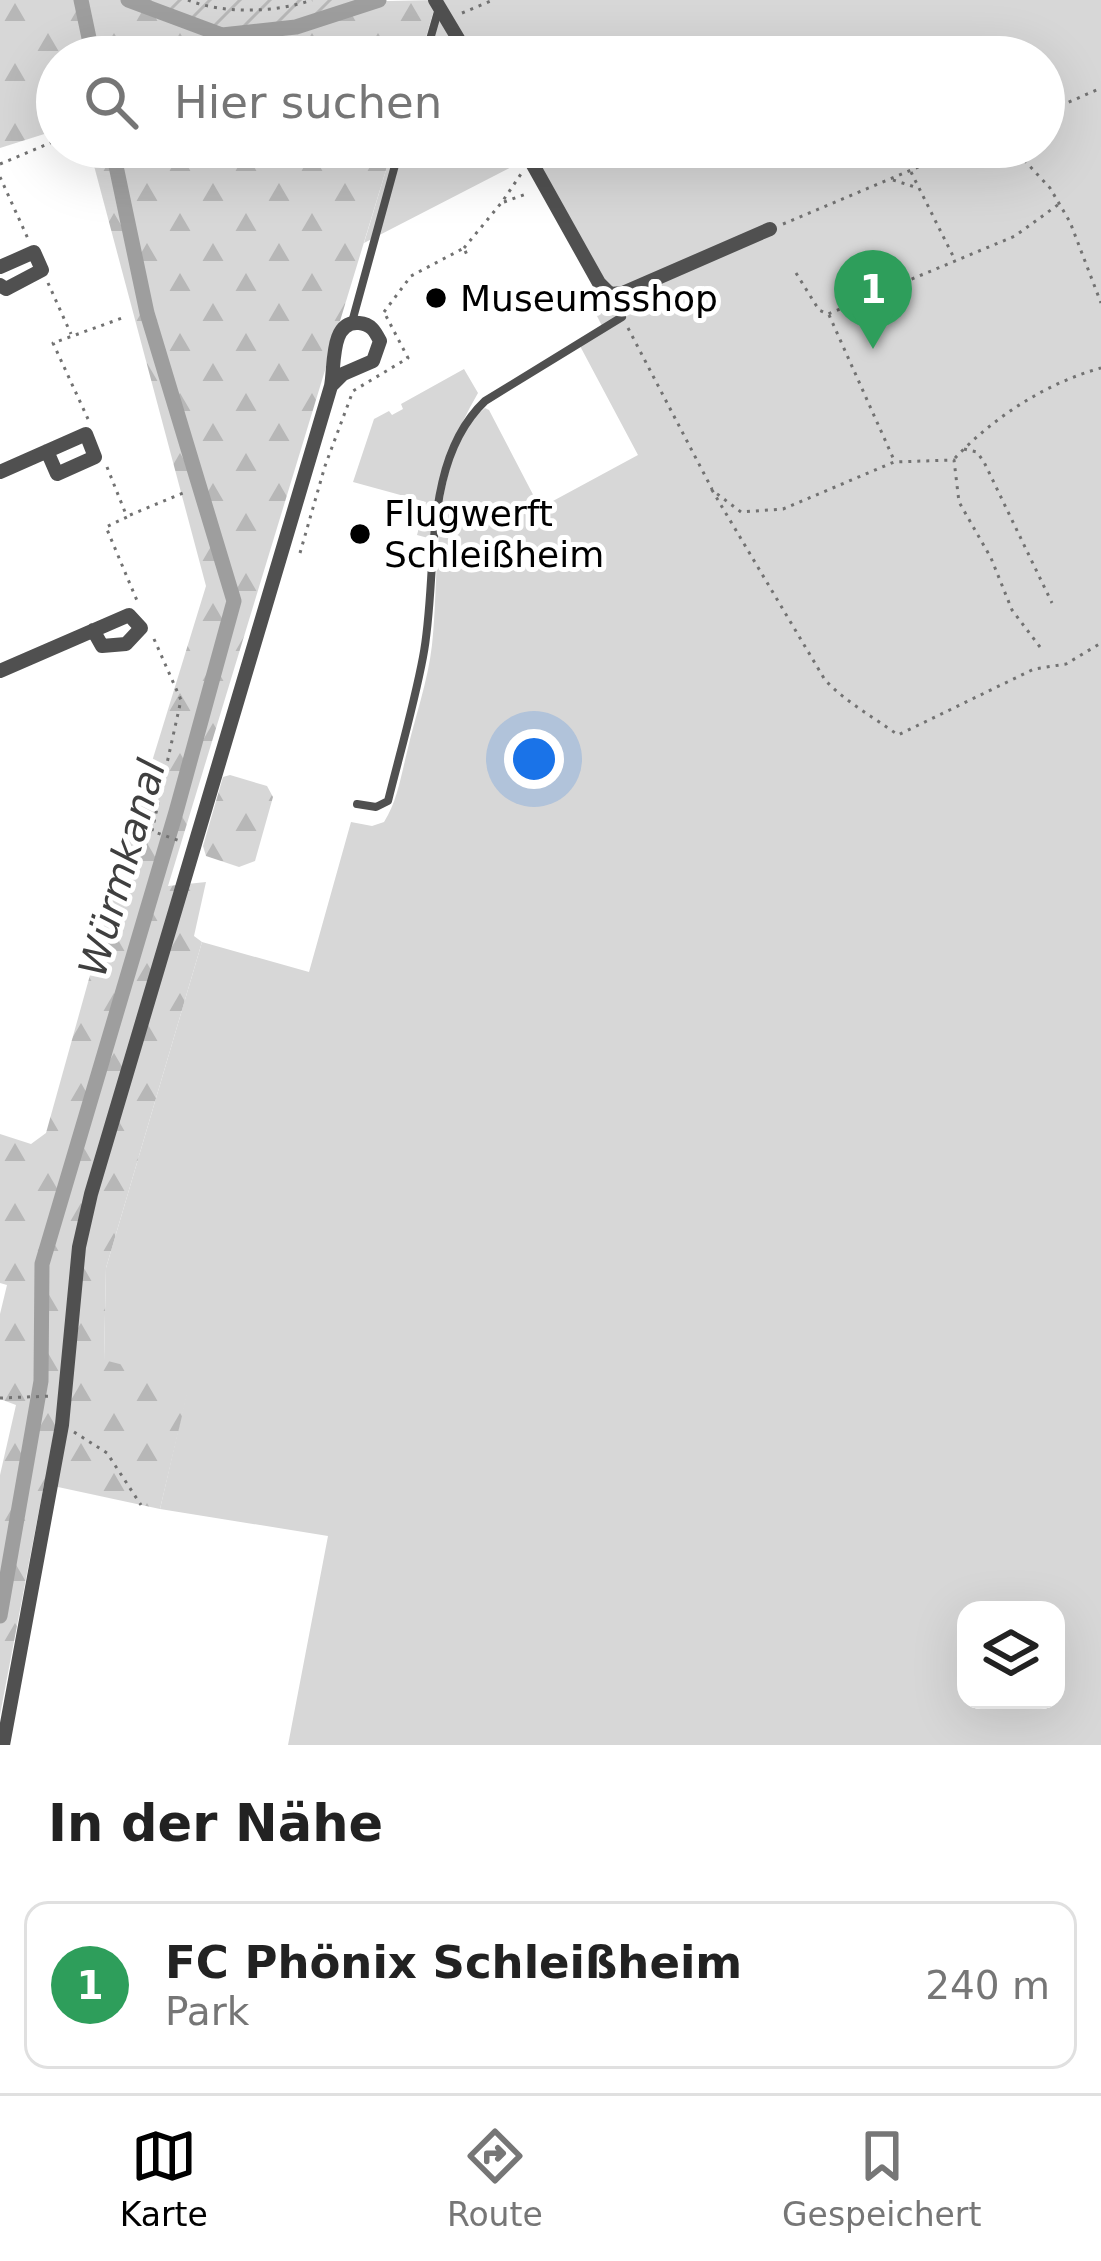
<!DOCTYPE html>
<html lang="de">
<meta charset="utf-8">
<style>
body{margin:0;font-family:"DejaVu Sans",sans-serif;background:#f2f2f2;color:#222}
.controls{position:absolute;right:36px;bottom:36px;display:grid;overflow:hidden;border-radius:24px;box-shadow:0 12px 48px #0002}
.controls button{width:108px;height:108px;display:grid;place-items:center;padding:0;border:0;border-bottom:3px solid #e0e0e0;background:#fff;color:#222;font:60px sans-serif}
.you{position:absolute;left:534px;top:759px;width:42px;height:42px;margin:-30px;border:9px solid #fff;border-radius:50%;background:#1a73e8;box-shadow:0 0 0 18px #1a73e833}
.badge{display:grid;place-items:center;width:78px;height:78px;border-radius:50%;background:#000;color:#fff;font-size:39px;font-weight:700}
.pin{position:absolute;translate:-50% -99px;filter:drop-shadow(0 3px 6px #0008)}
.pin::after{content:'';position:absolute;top:63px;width:42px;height:36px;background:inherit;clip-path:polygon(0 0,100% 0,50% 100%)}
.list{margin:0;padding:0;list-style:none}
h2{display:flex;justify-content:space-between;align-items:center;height:156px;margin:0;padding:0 48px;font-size:51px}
h2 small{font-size:39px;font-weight:400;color:#767676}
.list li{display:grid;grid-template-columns:78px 1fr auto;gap:36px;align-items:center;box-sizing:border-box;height:168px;margin:0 24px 24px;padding:0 24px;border:3px solid #e0e0e0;border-radius:24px}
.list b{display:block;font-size:45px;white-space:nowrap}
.list p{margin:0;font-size:39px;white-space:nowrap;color:#767676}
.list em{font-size:39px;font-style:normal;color:#767676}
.icon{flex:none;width:66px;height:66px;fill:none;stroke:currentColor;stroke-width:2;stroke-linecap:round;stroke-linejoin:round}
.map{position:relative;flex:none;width:1101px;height:1745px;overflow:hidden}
.search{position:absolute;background:#fff;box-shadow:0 12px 48px #0002;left:36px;right:36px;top:36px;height:132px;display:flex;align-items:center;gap:30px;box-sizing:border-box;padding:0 42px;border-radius:66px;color:#767676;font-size:45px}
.sheet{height:348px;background:#fff}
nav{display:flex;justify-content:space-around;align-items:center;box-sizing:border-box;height:168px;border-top:3px solid #e0e0e0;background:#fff;font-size:33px;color:#767676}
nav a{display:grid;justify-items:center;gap:6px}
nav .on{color:#000}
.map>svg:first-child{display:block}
.green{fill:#d7d7d7;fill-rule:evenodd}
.forest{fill:url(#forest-firs)}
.garden{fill:url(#garden-furrows)}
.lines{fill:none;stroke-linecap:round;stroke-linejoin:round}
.canal{stroke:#9e9e9e;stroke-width:15}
.path{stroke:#727272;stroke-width:3;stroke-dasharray:3 6;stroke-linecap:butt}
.lane{stroke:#505050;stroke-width:8}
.street{stroke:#505050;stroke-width:14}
.poi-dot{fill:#000;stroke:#fff;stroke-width:4.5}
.labels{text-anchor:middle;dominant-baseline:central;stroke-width:10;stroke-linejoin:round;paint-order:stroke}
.poi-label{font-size:36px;fill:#000;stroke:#fff;text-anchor:start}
.water-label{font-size:39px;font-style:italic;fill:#3f3f3f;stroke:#fff}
</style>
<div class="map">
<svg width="1101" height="1745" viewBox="0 0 1101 1745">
<defs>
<pattern id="forest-firs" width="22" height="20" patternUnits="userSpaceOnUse" patternTransform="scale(3)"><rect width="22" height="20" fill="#d7d7d7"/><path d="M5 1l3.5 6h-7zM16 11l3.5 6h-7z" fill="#b7b7b7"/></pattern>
<pattern id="garden-furrows" width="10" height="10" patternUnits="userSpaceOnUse" patternTransform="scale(3)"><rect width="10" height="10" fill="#d7d7d7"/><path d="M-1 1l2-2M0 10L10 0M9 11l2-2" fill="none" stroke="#b7b7b7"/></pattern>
</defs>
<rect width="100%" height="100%" fill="#fff"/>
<path class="green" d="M437 0H1101V1745H288L328 1536 160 1509 189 1383 104 1361 106 1268 202 942 309 972 351 822 372 826 384 822C397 802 401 776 407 752 415 717 428 681 432 645 440 578 429 453 485 408L489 410 540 508 638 455 580 346 604 330 589 300 605 283 533 156 364 243 393 147H1044V57H420ZM966 1610H1056V1700H966Z
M464 369 478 393C449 443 436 489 430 545L428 538 417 535 426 502 353 482 374 419 389 411 392 415 403 409 401 404Z"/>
<path class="forest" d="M0 0H128L136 6 437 0 420 57H57V130L0 148Z
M89 147H393L168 886 206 882 194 936 202 942 106 1268 104 1360 190 1382 160 1509 44 1484 0 1715V1475L16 1405 0 1399V1314L7 1285 0 1283V1134L31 1144 46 1133 109 907 116 861 134 820 206 586Z
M230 775 267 786 273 797 255 861 239 867 206 856 203 846 223 777Z"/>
<path class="garden" d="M128 0H379L296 27 222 35Z"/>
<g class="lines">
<path class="canal" d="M81 0 93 57
M128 0 222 35 296 27 379 0
M0 1616 41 1381 42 1264 176 812 234 601 147 313 112 147"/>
<path class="path" d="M188 0C223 14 275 13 312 0
M462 13 493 0
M1044 113 1101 88
M1012 147 1050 188 1070 222 1101 303
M0 164 57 140
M911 172 955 260
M0 177 29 241
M893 180 918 188
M504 202 529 193
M783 224 966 147
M464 248 502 202 523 171
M796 273 819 310 828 314 1015 236 1059 204
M48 283 71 334
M384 312 411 276 464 248 467 255
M829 315 894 460
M628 328 712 489
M88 419 53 343 125 317
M964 449 977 452 984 462 1052 603
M955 458C994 417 1046 383 1101 368
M107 467 127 517 106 527 138 603
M130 515 183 493
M300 553 325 466 353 391 408 358 384 312
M154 639 181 700 152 831 180 841
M1040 647 1012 610 991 558 959 502 954 460 894 462 783 509 741 512 712 490 825 680C847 703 872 716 898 735L1034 669 1066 664 1101 643
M0 1398 53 1396
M74 1432 107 1453 141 1505"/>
<path class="lane" d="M425 57 439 8
M352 322 400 147
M357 804 376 807 388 801C400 753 414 705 423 657 439 576 420 463 485 401L622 317"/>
<path class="street" d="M435 0 469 57
M523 147 599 283 610 294 623 293 770 229
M0 267 34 252 42 270 6 289 0 285
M0 472 86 434 95 457 57 474 47 451
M0 671 129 615 141 628 126 644 102 646 93 630
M3 1745 62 1425 79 1247 91 1194 331 386C335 366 330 320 359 323 371 324 375 331 380 341L373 361 343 374 331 386"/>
</g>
<g class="poi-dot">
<circle cx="436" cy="298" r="12"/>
<circle cx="360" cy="534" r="12"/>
</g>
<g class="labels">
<g class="poi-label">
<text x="460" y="298">Museumsshop</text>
<text x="384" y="513">Flugwerft<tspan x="384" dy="41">Schleißheim</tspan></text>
</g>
<g class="water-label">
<text transform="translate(122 868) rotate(-74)">Würmkanal</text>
</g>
</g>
</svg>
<div class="controls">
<button><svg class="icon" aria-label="layers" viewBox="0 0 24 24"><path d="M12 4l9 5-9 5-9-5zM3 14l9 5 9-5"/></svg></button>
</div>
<div class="you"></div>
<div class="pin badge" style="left:873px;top:349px;background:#2e9e5b">1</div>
<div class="search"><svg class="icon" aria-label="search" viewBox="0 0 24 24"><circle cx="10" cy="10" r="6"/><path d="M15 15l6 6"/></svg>Hier suchen</div>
</div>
<section class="sheet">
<h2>In der Nähe<small></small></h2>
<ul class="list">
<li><span class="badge" style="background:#2e9e5b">1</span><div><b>FC Phönix Schleißheim</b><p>Park</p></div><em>240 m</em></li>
</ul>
</section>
<nav>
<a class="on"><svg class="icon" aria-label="map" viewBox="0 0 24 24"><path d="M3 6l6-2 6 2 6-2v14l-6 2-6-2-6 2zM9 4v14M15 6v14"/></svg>Karte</a>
<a><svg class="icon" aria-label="directions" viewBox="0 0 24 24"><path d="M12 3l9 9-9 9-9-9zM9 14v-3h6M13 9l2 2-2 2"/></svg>Route</a>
<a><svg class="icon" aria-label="saved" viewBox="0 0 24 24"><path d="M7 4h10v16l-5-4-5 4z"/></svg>Gespeichert</a>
</nav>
